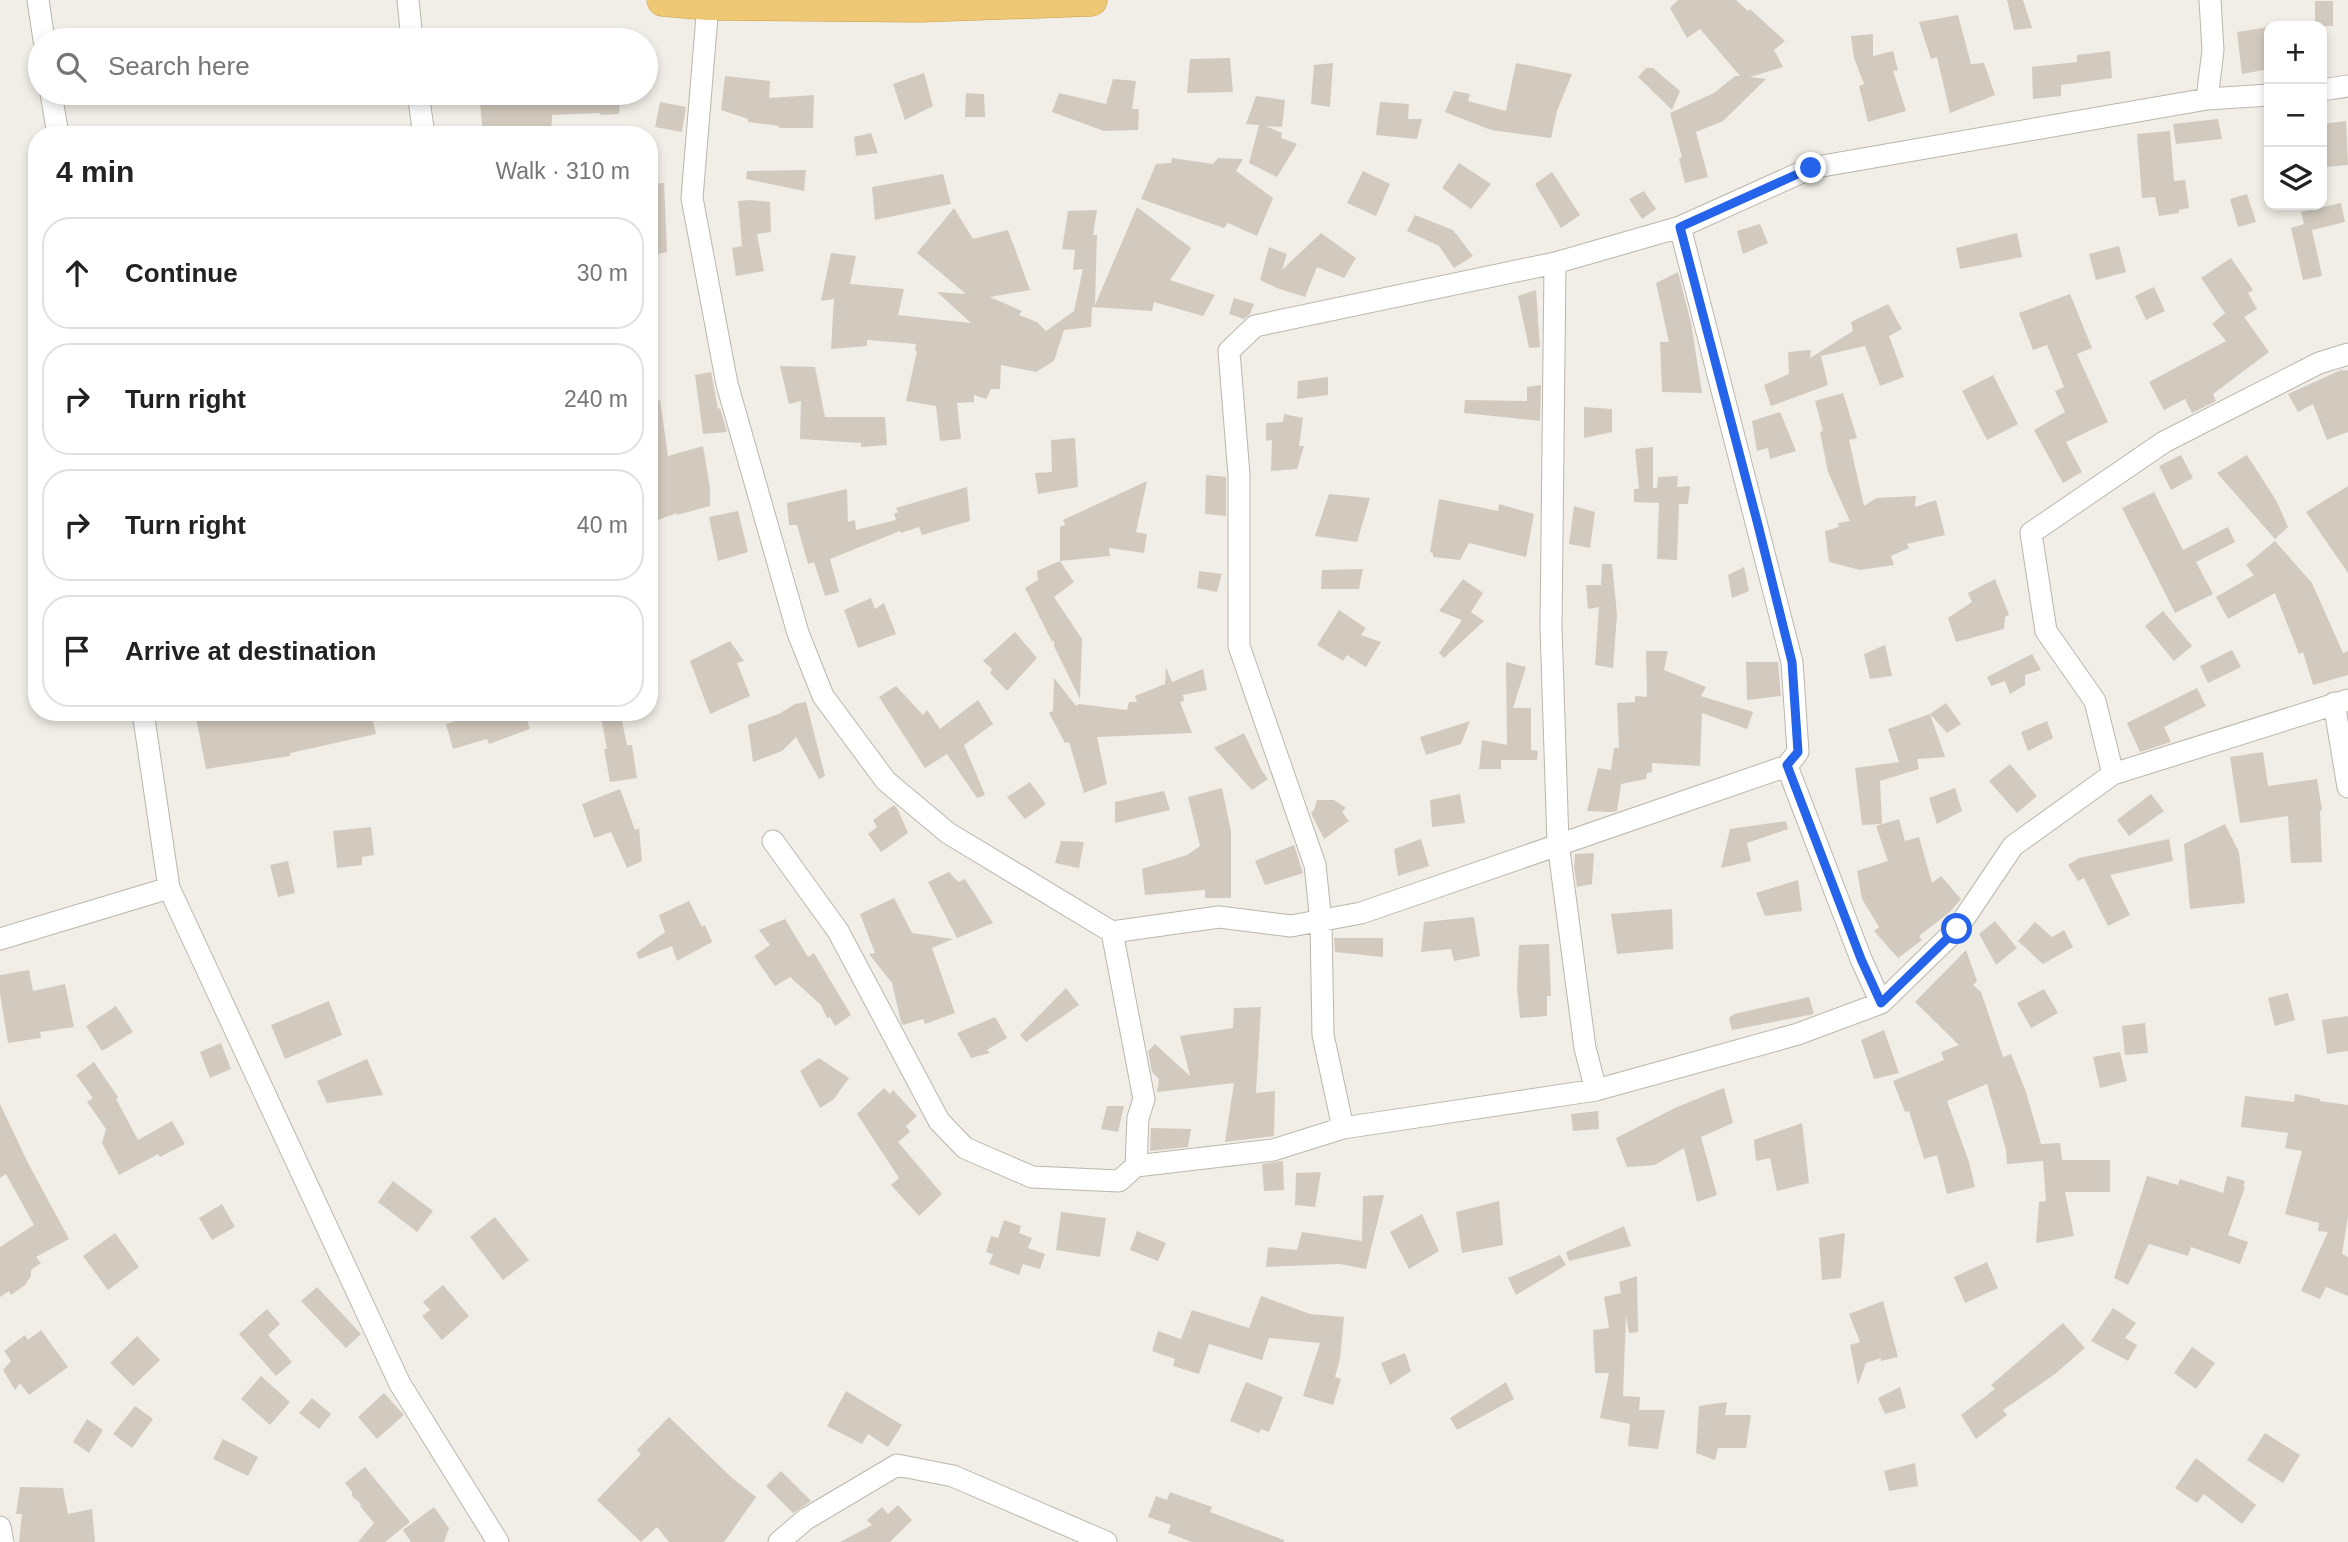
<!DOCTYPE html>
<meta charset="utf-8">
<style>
body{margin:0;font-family:Arial,sans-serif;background:#f2f2f2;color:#222}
.controls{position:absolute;right:21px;top:21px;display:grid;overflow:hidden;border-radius:14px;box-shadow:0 4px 10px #0003}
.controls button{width:63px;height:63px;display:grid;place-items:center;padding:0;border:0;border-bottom:2px solid #e0e0e0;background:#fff;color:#222;font:35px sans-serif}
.stop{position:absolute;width:21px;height:21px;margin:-16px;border:5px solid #2563eb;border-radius:50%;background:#fff}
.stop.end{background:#2563eb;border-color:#fff;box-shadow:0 2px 7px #0008}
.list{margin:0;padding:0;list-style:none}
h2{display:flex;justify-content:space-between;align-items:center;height:91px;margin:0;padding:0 28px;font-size:30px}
h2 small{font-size:23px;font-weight:400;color:#767676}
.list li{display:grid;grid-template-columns:46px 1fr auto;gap:21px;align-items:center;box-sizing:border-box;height:112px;margin:0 14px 14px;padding:0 14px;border:2px solid #e0e0e0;border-radius:28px}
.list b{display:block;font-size:26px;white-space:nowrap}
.list em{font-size:23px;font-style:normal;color:#767676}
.icon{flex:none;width:38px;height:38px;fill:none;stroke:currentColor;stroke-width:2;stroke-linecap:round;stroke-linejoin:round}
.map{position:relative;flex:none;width:2348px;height:1542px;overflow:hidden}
.search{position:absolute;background:#fff;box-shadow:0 4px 10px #0003;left:28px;top:28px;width:630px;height:77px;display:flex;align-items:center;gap:18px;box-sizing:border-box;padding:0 24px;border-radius:38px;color:#767676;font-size:26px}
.panel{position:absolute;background:#fff;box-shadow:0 4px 10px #0003;left:28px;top:126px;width:630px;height:595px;border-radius:28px}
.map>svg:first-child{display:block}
.building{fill:#d2cabe}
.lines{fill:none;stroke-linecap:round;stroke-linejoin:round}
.minor-casing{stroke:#bcb6ab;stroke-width:23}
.highway-casing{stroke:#cc9d46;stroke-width:33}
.minor{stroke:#fff;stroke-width:21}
.highway{stroke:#eec875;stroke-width:32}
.route{stroke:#2563eb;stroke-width:9}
</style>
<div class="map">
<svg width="2348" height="1542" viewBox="0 0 2348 1542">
<rect width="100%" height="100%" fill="#f1eee7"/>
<path class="building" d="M1678 0H1736L1748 11 1750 9 1785 41 1774 50 1783 67 1750 77 1766 79 1723 121 1696 132 1708 177 1685 183 1679 159 1682 157 1670 113 1714 93 1735 76H1740L1700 29 1687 38 1670 8Z
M2007 0H2023L2032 28 2014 30Z
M2315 1H2333V26H2315Z
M1958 15 1971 64 1984 63 1995 95 1950 113 1937 57 1931 59 1919 22Z
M2269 27V69L2242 74 2237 32Z
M1873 34V56L1893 51 1898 70 1893 71 1906 111 1868 122 1859 86 1864 84 1854 58 1851 36Z
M2110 51 2112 78 2061 85V96L2033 99 2032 67 2077 62V55Z
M1230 58 1233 92 1187 93 1190 59Z
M1333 63 1330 107 1311 104 1314 65Z
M1516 63 1572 74 1557 111 1551 138 1491 130 1445 112 1454 91 1470 94 1468 101 1506 111Z
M1646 68H1653L1680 91 1672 110 1638 77Z
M924 73 933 106 905 120 893 84Z
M725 76 770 81 769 98 814 95 813 128H779V126L748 122V119L721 110Z
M1113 79 1136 81 1132 109H1139L1138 130 1104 131 1052 112 1059 93 1106 104Z
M479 93H621L619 114 600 115V113L552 115 551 135H483Z
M966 93 984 94 985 117H965Z
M1256 96 1285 100 1282 127 1266 126 1282 133 1281 138 1297 144 1277 177 1249 163 1259 125 1246 124Z
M660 102 686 107 682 132 655 127Z
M1380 102 1409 104 1408 119H1422L1417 139 1376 135Z
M2218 119 2222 139 2176 144 2173 124Z
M2346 121 2348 165 2325 167 2322 124Z
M2170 131 2174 181 2185 180 2189 208 2179 210V213L2159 216 2155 197 2142 198 2137 134Z
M871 133 878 153 856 156 854 137Z
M1172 158 1213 164 1218 158 1243 159 1236 171 1273 198 1257 236 1228 223 1224 228 1141 199 1156 164 1171 163Z
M1459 163 1491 184 1471 209 1442 188Z
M806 170 804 191 746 179 747 171Z
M1363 171 1390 184 1376 216 1347 203Z
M1552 172 1580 215 1561 228 1535 184Z
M943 174 951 204 875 220 872 187Z
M664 183 667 252 649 256V184Z
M1644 191 1656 209 1642 219 1629 199Z
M2247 194 2256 222 2238 227 2230 199Z
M750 200 770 202 771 232 757 234 764 271 736 276 732 248 742 246 738 201Z
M2341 203 2345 222 2312 230 2322 276 2303 280 2291 228 2304 224 2301 212Z
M1137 207 1191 248 1170 280 1215 295 1203 316 1154 302 1152 311 1092 307 1091 327 1064 330 1054 361 1036 372 1001 365 1000 389H991L986 399 974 395V402L957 403 961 439 940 441 936 406 906 401 917 351H915L916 344 867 340V346L831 349 834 299 821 301 831 253 856 256 850 284 904 289 898 315 971 323 937 292 966 294 917 253 954 208 973 239 1008 230 1030 290 990 297 1022 311 1019 315 1037 322 1046 331 1074 311 1083 269 1073 270 1075 250 1062 249 1068 211 1097 210 1093 235H1097L1095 305Z
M1415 215 1453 230 1473 256 1454 268 1439 246 1407 231Z
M1760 224 1768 243 1743 254 1737 231Z
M1321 233 1356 258 1344 278 1317 267 1305 297 1277 288 1260 280 1269 247 1287 254 1282 270Z
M2017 233 2022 257 1960 269 1956 248Z
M2119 246 2126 272 2096 280 2089 254Z
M2231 258 2253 290 2248 293 2257 309 2244 317 2269 352 2213 394 2216 401 2192 413 2185 399 2164 410 2149 382 2226 341 2212 324 2225 313 2201 278Z
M1678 272 1691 323 1702 393 1662 392 1660 342H1669L1656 283Z
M2154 287 2165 311 2146 320 2135 296Z
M1536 290 1540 347 1529 348 1518 296Z
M2070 294 2092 348 2077 354 2108 422 2066 442 2082 472 2063 483 2034 430 2065 412 2055 391 2064 387 2047 345 2033 350 2019 313Z
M1234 298 1254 304 1250 314 1244 319 1229 314Z
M1888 304 1902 329 1889 336 1904 377 1880 386 1865 346 1821 356 1828 385 1771 406 1764 385 1789 374 1788 352 1811 350 1810 358 1853 331 1851 322Z
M780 366 815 367 825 417H885L887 445 861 447V443L800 439 801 401 789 404Z
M2343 369V371L2348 370V432L2327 440 2313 404 2298 412 2288 394Z
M711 372 718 409 720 408 727 432 703 434 695 375Z
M1993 375 2018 424 1987 440 1962 391Z
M1328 377V395L1297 399 1298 381Z
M1541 385 1540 421 1464 413 1465 400 1527 401V387Z
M1843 393 1857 438 1849 440 1864 506 1876 498 1916 496 1915 507 1936 500 1945 535 1907 544 1909 548 1891 556 1894 565 1860 570 1829 562 1825 531 1839 527 1838 523 1850 521 1828 472 1820 432 1823 431 1815 401Z
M660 400 668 456 703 446 710 488V506L677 515V513L655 521 649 507V401Z
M1584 407 1612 409V432L1584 438Z
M1780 412 1796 451 1770 459 1768 448 1757 451 1752 421Z
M1284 414 1303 418 1299 446H1304L1297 469 1271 471 1272 440 1266 441V423L1283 422Z
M1075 438 1078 487 1038 494 1035 473 1052 472 1051 440Z
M1653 447V488H1657L1658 477 1678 476 1677 487 1690 486 1688 504H1679L1677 560 1657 559 1659 503 1634 502V489H1639L1635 449Z
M2181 455 2193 478 2171 490 2159 466Z
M2247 455 2277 502 2288 527 2275 539 2217 473Z
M1206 475 1226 477V516L1205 514Z
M1147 481 1136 532 1147 534 1144 553 1109 548 1110 556 1060 561V527L1065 525 1063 520Z
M2348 486V573L2306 512Z
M967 487 970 521 922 535 919 527 901 533 900 531 830 559 839 592 825 596 814 562 808 564 797 525H789L787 503 847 489 848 522 855 520 856 530 896 520 894 514 898 512 896 508Z
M2154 492 2183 550 2228 527 2235 542 2196 562 2213 594 2175 613 2122 508Z
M1329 494 1370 498 1357 542 1315 536Z
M1439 499 1498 511 1499 504 1534 514 1526 557 1469 543 1460 560 1433 557V553L1430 552Z
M1574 506 1595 512 1590 548 1569 544Z
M738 511 748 552 718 561 709 517Z
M2275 541 2312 583 2343 653 2348 651V675L2313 685 2303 652 2299 654 2275 593 2228 619 2216 597 2254 575 2246 565Z
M1060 561 1074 582 1054 597 1082 639 1080 699 1054 646V640L1052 642 1025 588 1038 580 1037 571Z
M1602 564H1612L1617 614 1613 668 1595 665 1599 607 1588 609 1586 585H1601Z
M1744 567 1749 591 1732 598 1728 575Z
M1363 569 1359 589H1321L1322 570Z
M1199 571 1222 574 1217 592 1197 588Z
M1463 579 1483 593 1471 612 1484 621 1444 658 1439 653 1462 620 1439 611Z
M1995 579 2009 615 2005 617 2004 629 1956 642 1948 618 1972 602 1968 593Z
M871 598 875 609 884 603 896 634 858 648 844 610Z
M1339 610 1366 628 1361 635 1381 642 1366 667 1347 655 1343 661 1317 645Z
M2163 611 2192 646 2174 661 2145 626Z
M1015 632 1037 658 1007 691 990 673 992 669 983 661Z
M730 641 744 661 737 663 750 696 710 714 690 661Z
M1885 645 1892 676 1870 679 1864 654Z
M2232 650 2241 667 2208 683 2200 666Z
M1646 651H1668L1664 670 1706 687 1701 696 1753 712 1747 729 1702 713 1700 766 1652 763V772L1647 773 1646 779 1621 784 1617 811 1612 812 1587 811 1598 768 1611 770 1614 748H1619L1617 703 1635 702V696L1647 697Z
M2032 654 2041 670 2025 675V685L2010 694 2005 681 1991 686 1987 677Z
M1506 662 1526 667 1513 708H1531V750L1538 751 1537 760H1501V769H1479L1482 740 1507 745Z
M1746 662H1778L1781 696 1747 700Z
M1166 667 1172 682 1203 669 1207 690 1183 695 1184 701 1180 702 1192 733 1097 737 1107 784 1084 793 1069 742 1065 743 1049 713 1053 711 1054 678 1076 706 1079 704 1127 710 1129 702H1137L1135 696 1165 684Z
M896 686 923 715 927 710 940 729 978 700 993 724 964 745 985 795 977 798 947 754 925 768 879 697Z
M2197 688 2206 706 2164 727 2171 742 2140 752 2127 723Z
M806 702 825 776 819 779 796 737 782 751 753 762 748 725 779 714 795 704Z
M1946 703 1961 724 1947 733 1930 714Z
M198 712H371L376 734 290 753V756L206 769 196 718 199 717Z
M486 712H524L530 729 489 744 487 739 453 749 446 724Z
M600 712H620L627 745H632L637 778 610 782 604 749H607Z
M1930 714 1945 757 1917 759 1919 769 1880 781 1882 824 1862 825 1855 768 1899 762 1888 729Z
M1470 721 1461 744 1426 755 1420 737Z
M2047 721 2053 738 2028 751 2021 732Z
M1244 733 1262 771 1268 779 1252 790 1214 748Z
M2263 752 2268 786 2317 779 2322 810 2320 811 2322 862 2291 863 2288 816 2240 823 2230 757Z
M2010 764 2037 796 2017 813 1989 781Z
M1030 782 1046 804 1025 819 1007 797Z
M1222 788 1231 831V898H1205V890L1145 895 1142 869 1187 855 1200 846 1188 797Z
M1955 788 1962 811 1937 824 1929 798Z
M620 789 635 830 639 828 642 861 627 868 611 832 594 838 582 804Z
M1164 791 1170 810 1115 823V802Z
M1460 794 1465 823 1432 827 1430 800Z
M2151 794 2164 811 2129 836 2117 820Z
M1317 800H1334L1346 808 1342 812 1349 821 1324 839 1311 813 1314 810Z
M894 805 897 808 908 833 881 852 868 834 877 827 873 820Z
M1899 819 1905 841 1919 837 1932 883 1941 876 1961 899 1950 912 1919 936 1922 940 1898 958 1874 931 1879 927 1862 899 1857 871 1888 861 1876 826Z
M1786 821 1788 829 1747 843 1751 861 1721 868 1730 829Z
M2225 824 2239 852 2245 903 2190 909 2184 844Z
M371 827 374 855 362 857V865L337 868 333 831Z
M1421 839 1429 866 1398 876 1394 849Z
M2169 839 2173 861 2110 875 2130 915 2108 926 2084 878 2078 881 2068 865 2079 858Z
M1061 841 1084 842 1079 868 1055 863Z
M1294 845 1303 873 1265 885 1255 861Z
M1594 853 1592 884 1577 887 1574 867 1575 854Z
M288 861 295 893 278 897 270 865Z
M949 872 958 882 965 879 993 923 957 938 928 882Z
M1798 880 1802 911 1765 916 1756 893Z
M894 898 912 933 953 939 932 948 955 1013 925 1024 923 1019 903 1025 901 1022 892 983 869 954 875 953 860 914Z
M689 901 702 927 705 925 712 942 677 961 672 946 639 959 636 953 665 932 659 915Z
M1672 909 1673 949 1617 954 1611 914Z
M1474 917 1480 956 1454 961 1451 949 1421 952 1424 922Z
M785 919 808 957 814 953 851 1015 835 1026 830 1017 827 1018 821 1005 790 977 775 986 754 956 770 945 759 930Z
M1995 921 2017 948 1996 965 1979 934Z
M2035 922 2052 937 2064 930 2073 947 2043 964 2018 941Z
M1334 938H1383V957L1335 952Z
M1549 944 1551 996H1547V1016L1520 1018 1517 988 1519 945Z
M1966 950 1977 981 1973 985 1981 992 2003 1057 2011 1054 2026 1092 2041 1144 2060 1143 2062 1160H2110V1192H2065L2074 1236 2036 1243 2039 1202 2046 1201 2043 1161 2007 1164 2006 1150 1987 1084 1947 1101 1969 1162 1975 1187 1947 1194 1937 1155 1924 1159 1909 1111 1905 1112 1893 1081 1944 1060 1941 1052 1959 1045 1915 1002Z
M29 970 33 991 65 984 74 1027 40 1032 41 1038 8 1043 0 994V975Z
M1066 988 1079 1005 1026 1042 1020 1035Z
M2044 989 2058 1013 2031 1028 2017 1003Z
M2288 993 2295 1020 2275 1026 2268 998Z
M1809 997 1814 1014 1732 1030 1729 1018 1734 1014Z
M329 1001 342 1035 285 1059 271 1025Z
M116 1006 133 1032 102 1051 86 1026Z
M1261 1007 1256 1093 1275 1091 1274 1136 1225 1142 1234 1083 1157 1092 1159 1079 1152 1072 1148 1051 1155 1044 1190 1076 1180 1036 1233 1028 1234 1008Z
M2348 1016V1051L2327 1054 2322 1020Z
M995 1017 1007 1038 987 1050 990 1053 971 1058 957 1033Z
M2145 1023 2148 1053 2125 1055 2122 1026Z
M1884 1030 1899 1073 1874 1079 1861 1040Z
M221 1043 231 1069 210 1078 200 1052Z
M2120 1052 2127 1081 2100 1088 2093 1057Z
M819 1058 849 1078 834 1099 820 1108 800 1071Z
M367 1059 383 1095 327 1103 317 1081Z
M94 1062 118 1097 116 1099 138 1140 172 1121 185 1144 160 1157 158 1154 119 1175 102 1143 106 1129 87 1102 93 1098 76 1075Z
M884 1088 890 1094 893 1090 917 1116 906 1126 910 1132 898 1142 942 1194 919 1216 891 1185 899 1178 857 1114Z
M1724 1088 1733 1123 1701 1137 1717 1195 1697 1202 1684 1148 1655 1165 1627 1167 1616 1138 1677 1107Z
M2295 1094 2320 1099V1101L2348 1105V1216L2342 1254 2348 1257V1296L2326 1287 2320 1299 2301 1291 2328 1232 2318 1231 2319 1223 2285 1214 2302 1151 2285 1148 2288 1133 2241 1127 2245 1096 2294 1102Z
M0 1104 28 1163 69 1239 36 1257 41 1263 31 1270V1276L25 1285 11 1295 9 1291 0 1297V1247L34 1225 6 1174 0 1178Z
M1107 1106H1124L1118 1132 1101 1129Z
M1598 1111 1599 1129 1573 1131 1571 1114Z
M1802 1123 1809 1183 1777 1191 1770 1158 1756 1161 1754 1140Z
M1151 1128 1191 1129 1188 1147 1150 1151Z
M1283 1161 1284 1190 1264 1191 1262 1164Z
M1321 1172 1315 1207 1295 1205 1296 1173Z
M2147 1176 2178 1185 2180 1179 2223 1193 2227 1176 2245 1181 2243 1187H2245L2228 1235 2248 1242 2240 1264 2191 1247 2188 1256 2149 1244 2128 1285 2114 1278Z
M393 1181 433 1211 417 1232 378 1202Z
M1384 1195 1366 1269 1340 1264 1266 1267 1268 1247 1297 1250 1302 1232 1362 1241 1363 1196Z
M1499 1201 1503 1245 1462 1253 1456 1212Z
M222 1204 235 1227 212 1240 199 1218Z
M1061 1212 1106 1218 1100 1257 1056 1250Z
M1422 1214 1439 1251 1409 1269 1390 1232Z
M495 1217 529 1260 503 1280 470 1237Z
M1004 1220 1021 1226 1019 1233 1032 1238 1028 1248 1045 1254 1040 1269 1023 1264 1019 1275 989 1264 993 1254 986 1252 991 1236 998 1238Z
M1624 1226 1631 1246 1569 1261 1566 1252Z
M1137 1231 1166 1243 1158 1261 1130 1250Z
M115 1233 139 1267 108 1290 83 1256Z
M1845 1233 1841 1278 1822 1280 1819 1238Z
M1560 1255 1566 1265 1516 1295 1508 1278Z
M1987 1262 1998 1288 1965 1303 1954 1277Z
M1637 1276 1638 1332 1629 1333 1626 1316 1623 1396 1640 1397 1639 1410H1665L1658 1449 1628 1446 1630 1424 1600 1418 1609 1373H1595L1593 1330 1609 1328 1604 1297 1621 1293 1619 1282Z
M443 1285 469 1316 442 1340 422 1316 430 1310 423 1302Z
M317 1287 361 1334 346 1348 301 1301Z
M1261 1296 1310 1314 1344 1317 1340 1359 1335 1377 1341 1379 1333 1405 1303 1396 1320 1343 1269 1338 1262 1360 1209 1344 1199 1374 1173 1366 1175 1359 1152 1351 1158 1331 1181 1339 1192 1310 1249 1328Z
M1883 1301 1898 1357 1881 1361V1358L1866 1363 1858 1385 1850 1345 1860 1342 1849 1314Z
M2113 1308 2136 1323 2125 1338 2137 1345 2128 1361 2091 1341Z
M267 1309 280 1324 268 1335 292 1362 276 1376 239 1334Z
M2063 1323 2085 1348 2055 1374 2003 1410 2007 1415 1976 1439 1961 1415 1995 1389 1991 1385Z
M41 1330 68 1367 29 1395 20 1383 15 1390 3 1370 11 1361 4 1351 25 1335 28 1340Z
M137 1336 160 1360 133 1386 110 1363Z
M2192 1347 2215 1363 2196 1389 2174 1373Z
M1405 1353 1411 1371 1390 1385 1381 1363Z
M261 1376 290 1402 270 1425 241 1399Z
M1246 1382 1283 1397 1269 1432 1261 1429 1259 1433 1230 1421Z
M1506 1382 1514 1399 1457 1430 1450 1418Z
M1900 1387 1906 1408 1885 1414 1878 1398Z
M846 1391 902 1425 888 1447 868 1434 862 1444 827 1426Z
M384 1393 404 1415 377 1439 358 1417Z
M312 1398 331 1414 319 1429 299 1413Z
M1727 1402 1725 1415H1751L1746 1448H1718L1715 1460 1696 1453 1699 1406Z
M135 1406 153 1419 132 1448 113 1434Z
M669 1417 731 1477 756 1497 724 1542H669L657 1527 641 1542 597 1500 641 1454 637 1450Z
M87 1419 103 1430 89 1453 73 1442Z
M2265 1433 2300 1455 2283 1483 2247 1460Z
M223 1439 258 1457 248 1476 213 1459Z
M2196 1458 2256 1505 2242 1524 2204 1494 2197 1503 2175 1488Z
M1915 1463 1918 1486 1889 1491 1884 1471Z
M365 1467 410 1522 385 1542H358L374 1523 360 1506 361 1504 352 1496V1492L345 1483Z
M781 1471 811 1501 793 1513 766 1486Z
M20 1487 63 1488 68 1514 92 1509 95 1542H19L22 1514H16Z
M1170 1492 1212 1507 1210 1512 1284 1540V1542H1192L1168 1533 1171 1525 1148 1517 1156 1496 1167 1500Z
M898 1505 912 1520 890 1542H840L872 1525 867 1520 882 1507 888 1514Z
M434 1507 449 1528 444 1542H411L403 1530Z"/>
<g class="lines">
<defs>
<path id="minor" d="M38 0 44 40
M408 0 412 40
M708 4 692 198 727 384 798 633 823 696 886 781 948 833 1112 932 1219 917 1291 926 1361 913 1787 766 1798 752 1792 662 1680 227
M2322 90 2348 86
M51 93 58 135
M418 93 424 135
M2207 99 2213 50 2210 0
M1555 263 1551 627 1558 843 1585 1048 1596 1090
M2334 703 2348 787
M143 712 169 888 400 1384 498 1542
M1787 766 1861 959 1881 1003
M2113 774 2095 701 2046 631 2031 533 2164 442 2319 363 2348 354
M773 841 838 931 939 1121 965 1148 1032 1177 1119 1181 1136 1166 1273 1150 1343 1128 1596 1090 1798 1034 1881 1003 1957 929 2013 846 2113 774 2348 700
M1112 932 1144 1099 1138 1118 1136 1166
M0 939 169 888
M1343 1128 1323 1035 1321 922 1315 865 1239 646V475L1229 351 1255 326 1555 263 1680 227 1811 168 2207 99 2269 95
M0 1527 3 1542
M779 1542 806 1519 897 1465 953 1476 1106 1542"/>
<path id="highway" d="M663 0 708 4 920 6 1091 0"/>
</defs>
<use href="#minor" class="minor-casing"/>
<use href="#highway" class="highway-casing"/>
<use href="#minor" class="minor"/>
<use href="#highway" class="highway"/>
</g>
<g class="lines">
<path class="route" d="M1811 168 1680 227 1758 525 1792 662 1798 752 1787 765 1861 959 1881 1003 1957 929"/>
</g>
</svg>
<div class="controls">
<button>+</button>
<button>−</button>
<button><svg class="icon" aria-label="layers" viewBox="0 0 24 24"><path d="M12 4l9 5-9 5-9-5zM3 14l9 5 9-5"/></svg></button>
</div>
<div class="stop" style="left:1957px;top:929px"></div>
<div class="stop end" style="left:1811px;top:168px"></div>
<div class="search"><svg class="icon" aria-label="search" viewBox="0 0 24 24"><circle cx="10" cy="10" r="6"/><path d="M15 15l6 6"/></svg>Search here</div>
<section class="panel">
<h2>4 min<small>Walk · 310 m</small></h2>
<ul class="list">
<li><svg class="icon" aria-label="ahead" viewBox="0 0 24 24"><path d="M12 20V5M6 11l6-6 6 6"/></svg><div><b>Continue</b></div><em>30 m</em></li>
<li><svg class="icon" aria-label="right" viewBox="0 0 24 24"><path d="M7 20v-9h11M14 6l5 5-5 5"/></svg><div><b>Turn right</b></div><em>240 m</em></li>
<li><svg class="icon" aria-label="right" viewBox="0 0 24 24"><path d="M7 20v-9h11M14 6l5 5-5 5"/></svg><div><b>Turn right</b></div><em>40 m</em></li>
<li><svg class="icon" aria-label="arrive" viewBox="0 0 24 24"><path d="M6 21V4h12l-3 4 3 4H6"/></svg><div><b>Arrive at destination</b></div></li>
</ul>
</section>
</div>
